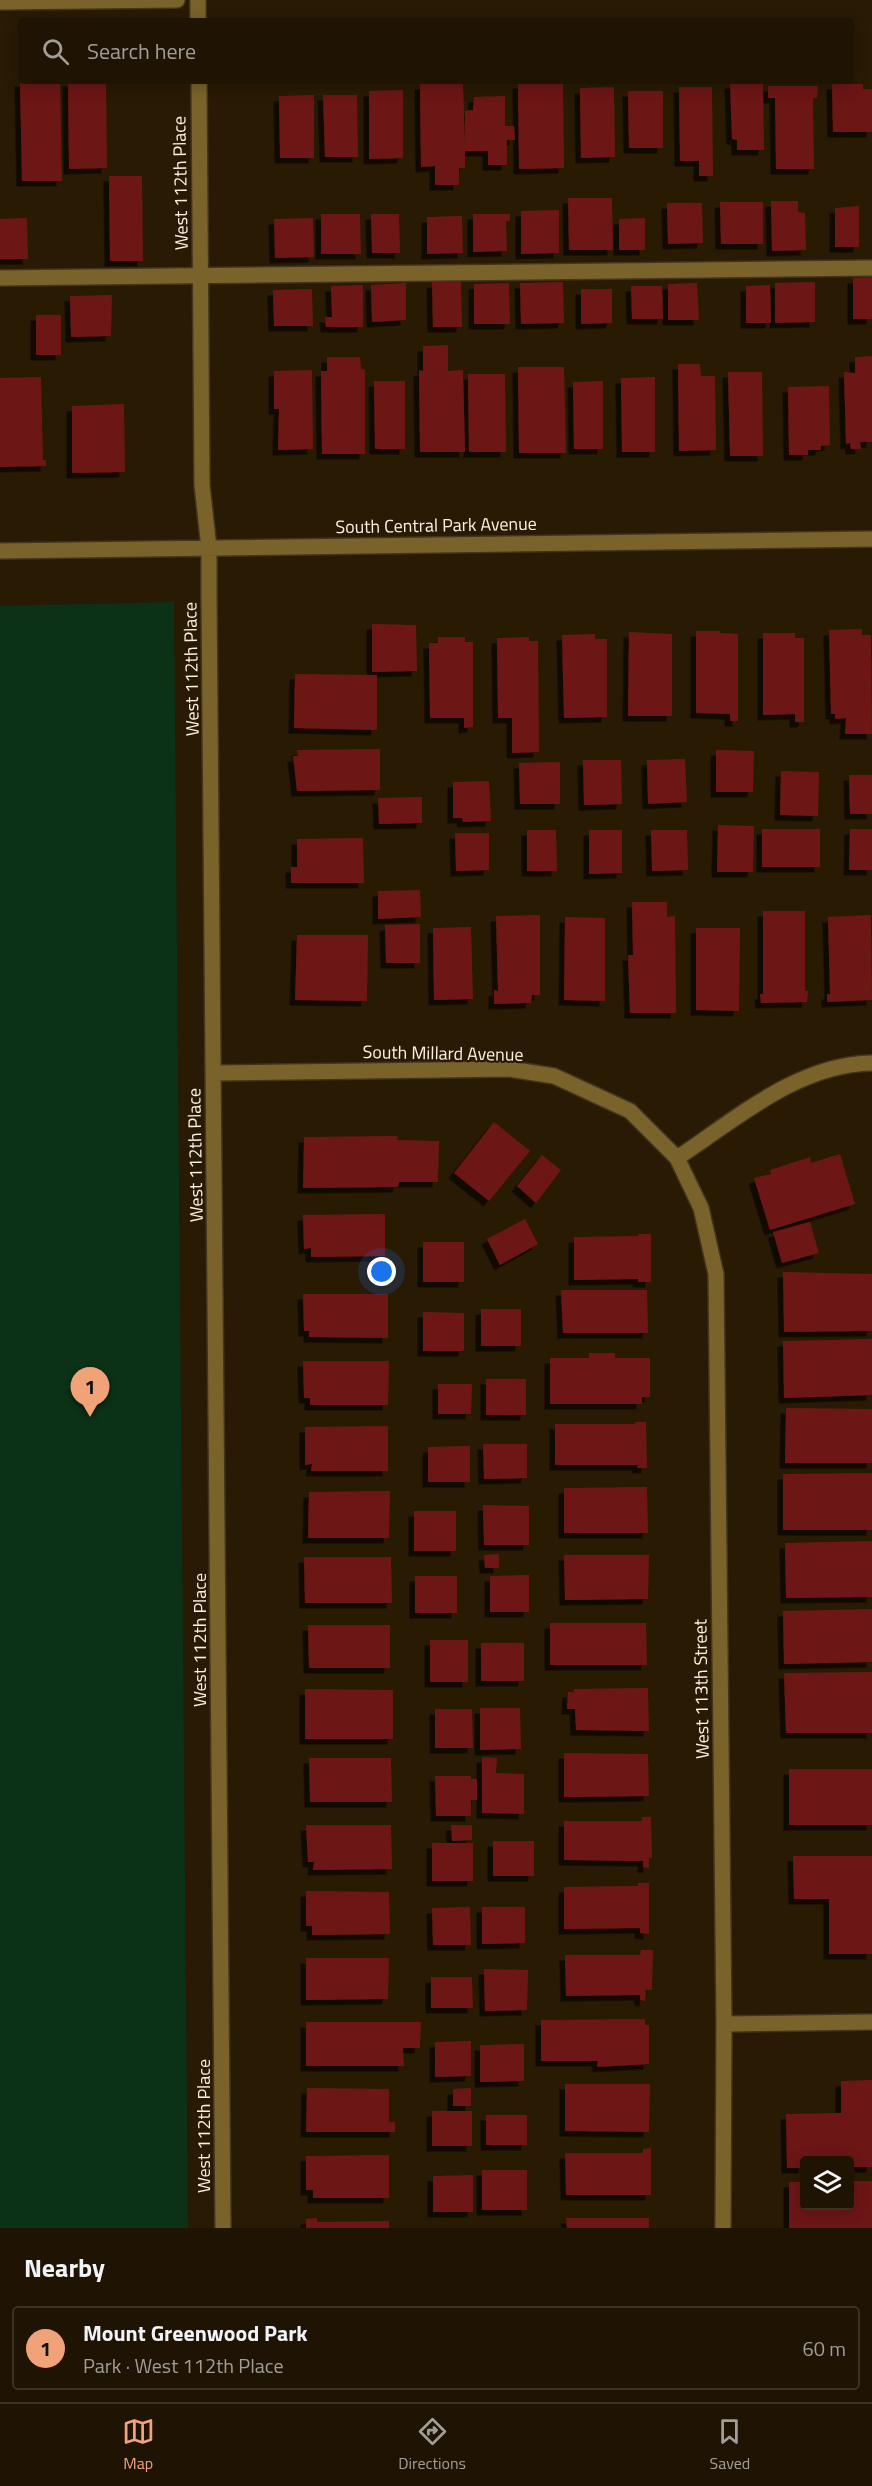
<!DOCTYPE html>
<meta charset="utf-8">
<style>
body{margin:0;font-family:"Titillium Web",sans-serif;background:#271d0d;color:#f1f3f6}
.controls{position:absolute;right:18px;bottom:18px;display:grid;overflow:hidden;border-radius:6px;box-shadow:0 3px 15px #0003}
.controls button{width:54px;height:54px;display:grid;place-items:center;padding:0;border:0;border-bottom:2px solid #3c3325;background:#1f1403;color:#f1f3f6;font:30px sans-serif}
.you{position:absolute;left:382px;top:1272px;width:21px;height:21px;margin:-15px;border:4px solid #fff;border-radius:50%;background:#1a73e8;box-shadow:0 0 0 9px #1a73e833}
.badge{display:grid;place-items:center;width:39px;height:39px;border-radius:50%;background:#f0a279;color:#111;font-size:20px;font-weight:700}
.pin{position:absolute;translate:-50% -50px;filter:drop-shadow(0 2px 3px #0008)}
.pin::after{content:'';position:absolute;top:32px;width:21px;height:18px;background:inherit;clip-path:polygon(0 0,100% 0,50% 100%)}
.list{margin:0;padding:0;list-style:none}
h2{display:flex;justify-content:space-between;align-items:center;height:78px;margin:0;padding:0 24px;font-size:26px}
h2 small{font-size:20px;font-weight:400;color:#a19e9a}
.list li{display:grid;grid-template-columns:39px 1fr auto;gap:18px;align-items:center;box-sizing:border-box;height:84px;margin:0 12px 12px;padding:0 12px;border:2px solid #3c3325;border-radius:6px}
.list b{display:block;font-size:22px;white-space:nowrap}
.list p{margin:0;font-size:20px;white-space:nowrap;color:#a19e9a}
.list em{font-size:20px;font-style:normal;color:#a19e9a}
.icon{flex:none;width:33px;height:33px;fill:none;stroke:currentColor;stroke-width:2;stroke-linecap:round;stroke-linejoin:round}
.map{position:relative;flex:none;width:872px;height:2228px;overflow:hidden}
.search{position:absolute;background:#1f1403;box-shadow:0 3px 15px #0003;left:18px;right:18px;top:18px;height:66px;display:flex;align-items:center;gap:15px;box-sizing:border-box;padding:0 21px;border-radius:6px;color:#a19e9a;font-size:22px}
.sheet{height:174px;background:#1f1403}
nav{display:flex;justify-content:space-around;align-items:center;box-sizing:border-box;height:84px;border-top:2px solid #3c3325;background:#1f1403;font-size:16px;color:#a19e9a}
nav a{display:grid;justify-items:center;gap:3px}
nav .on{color:#f0a279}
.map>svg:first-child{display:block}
.green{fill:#0b3216}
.building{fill:#6c1813;filter:url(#shadow)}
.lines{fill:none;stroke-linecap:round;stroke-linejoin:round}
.service-casing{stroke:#42341f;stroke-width:18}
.minor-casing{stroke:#42341f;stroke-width:18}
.service{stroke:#79632a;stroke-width:15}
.minor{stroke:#79632a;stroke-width:15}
.labels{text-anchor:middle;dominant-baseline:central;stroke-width:4.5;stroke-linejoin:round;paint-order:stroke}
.street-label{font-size:18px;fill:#fcf1e3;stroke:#291a04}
</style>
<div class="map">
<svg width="872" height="2228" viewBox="0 0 872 2228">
<defs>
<filter id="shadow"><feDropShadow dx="-5.5" dy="5.5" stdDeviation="0" flood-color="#0009"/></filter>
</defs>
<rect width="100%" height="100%" fill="#291a04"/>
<path class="green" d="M174 602 188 2228H0V606Z"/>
<path class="building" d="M20 81H60L62 181H22Z
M68 81H106L107 168 69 169Z
M518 83H563L564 168 519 169Z
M730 83H763L764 150H737V140L732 139Z
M420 84H463L465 144V111L473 110 474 97 505 96V126H514L515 140H507V165H488V151H465V168H459V185H435V166L421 167Z
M832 84H863V89H872V132H833Z
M768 86H818L817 98H813L814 169H776L775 98H768Z
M614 87 615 157 581 158 580 88Z
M679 87H712L713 176H699V161H680Z
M403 90V158L369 159V91Z
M628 91H663V148H629Z
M314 95V158H280L279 96Z
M323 95H357L358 157H325Z
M109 176H142L143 261H110Z
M568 198H612L613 250H569Z
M771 201H798V212L805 213 806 250 772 251Z
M720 202H763V244H721Z
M667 203H702L703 243 668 244Z
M859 206V247H835V208Z
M559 210V253L521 254V211Z
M321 214H360L361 254H321Z
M371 214H399L400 253H372Z
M473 214H510V221H506L507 251 473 252Z
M462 216 463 253 427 254V217Z
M27 218 28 259H0V219Z
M313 218 314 257 275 258 274 219Z
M645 218V250H619V219Z
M872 277V319H853V278Z
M432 282H461L462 327H433Z
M563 282 564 323 521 324 520 283Z
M815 282V322L775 323V283Z
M406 283V320L372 322 371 285Z
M509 283 510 324H474V284Z
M697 283 699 320H668V284Z
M363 285V327H326L325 317H332L331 286Z
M770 285 771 323H746V286Z
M631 286H662L663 319H632Z
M312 289 313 326H274L273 290Z
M581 289H612V323L581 324Z
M112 295 111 336 71 337 70 296Z
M36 315H61V355H36Z
M448 345V371L463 370 465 452H420L419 370 423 371V346Z
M872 356V442H860L861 449H851L850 443 846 444 844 372 855 373V357Z
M327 357H360L361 369 365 370V454H322L321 371H327Z
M678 364H700L701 376H715L716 450 679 451Z
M518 367H564L566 453H519Z
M312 370 313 449 278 450 279 409H274V371Z
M728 372H762L763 456H730Z
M468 374H505L506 452H469Z
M41 377 43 460H46V466L0 467V378Z
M655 377V452H622L621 378Z
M374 381H405V449H375Z
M603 381V449H574L573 382Z
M829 386 830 445 821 446V450H808V455H789L788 387Z
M124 404 125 472 72 473V406Z
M372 624 416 625 417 671 372 672Z
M862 629V635H871L872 734H845L846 718 835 719V714H831L829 630Z
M696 631H720V633L738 634V721H730V714L696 713Z
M629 632 672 634V716H628Z
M763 633H795V638H804V722H795V714L763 715Z
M595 634V639H607V717L564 718 562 635Z
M438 637H465V642H473V727L464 728V718H430L429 643H438Z
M529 637V641H538L539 752 512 753V718H498L497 638Z
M295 674 377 675V730L294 728Z
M380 749V790L297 791 293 756H298L297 750Z
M716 750 754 751 753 792H716Z
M685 759 687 802 648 804 647 760Z
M583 760H621L622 804 584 805Z
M560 762V804H520L519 763Z
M781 771 819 772 818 816 780 815Z
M849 775H872V814H850Z
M489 781 491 821 463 822 462 818H453V782Z
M422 797V823L379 824 378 798Z
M718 825 754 826 753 872H717Z
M762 829H820V867H762Z
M850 829H872V870H849Z
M527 830H556L557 871H527Z
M589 830H622V873L589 874Z
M651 830H687L688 870 652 871Z
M455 833H489V870L456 871Z
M363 838 364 883H291V867H297V839Z
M420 890 421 917 378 919V891Z
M632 902H667V917L675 916 676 1013H630L628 955H633Z
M763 911H805V991H808L807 1002 761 1003 760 994H763Z
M540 915V995H532L531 1003 494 1004V990L498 991 496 916Z
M871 915 872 1000 827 1002V994H830L828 917Z
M565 917 605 918V1001L564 1000Z
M420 924V963H386L385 925Z
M471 927 473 999 434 1000 433 928Z
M696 928H740L739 1011 696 1010Z
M297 935H368L367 1001 295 1000Z
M494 1122 530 1151 489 1201 454 1173Z
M398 1136 397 1140 439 1141 438 1182H399L398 1187 303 1188 304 1137Z
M840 1154 855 1204 770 1230 754 1178 771 1174 770 1170 810 1157 811 1163Z
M542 1155 561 1170 536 1203 517 1186Z
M385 1214V1256L311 1257V1248L304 1249 303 1215Z
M525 1219 538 1244 500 1265 487 1239Z
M810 1222 819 1253 782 1263 773 1232Z
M638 1234H651V1282H638V1279L574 1280V1237L638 1236Z
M423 1242H464V1282H423Z
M783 1272 872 1274V1331L784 1332Z
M561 1290H647L648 1333H563Z
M303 1294H388V1338L309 1337V1331H304Z
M481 1309H521V1346H481Z
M423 1312 464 1313V1351H423Z
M872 1339V1395L784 1398 783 1341Z
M589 1353H615V1358H650V1397H642V1404H550V1358H589Z
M303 1361H389L388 1405H310V1398H304Z
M486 1379H526V1415H486Z
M438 1384H472L471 1414H438Z
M786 1408 872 1409V1463H785Z
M635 1422H646L647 1468H637L638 1465H555V1424H635Z
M388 1426V1471H311L312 1464 305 1465V1427Z
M483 1444H527V1478L484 1479Z
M470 1446V1482H428V1447Z
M872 1473V1530H783V1474Z
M647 1487 648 1533H564V1488Z
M390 1491 389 1538H308L309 1492Z
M483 1505 529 1506V1545H484Z
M414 1511H456V1551H414Z
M872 1541V1597L786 1598 785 1543Z
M499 1554V1568H485L484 1555Z
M564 1555H649L648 1599 565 1600Z
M304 1557H391L392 1603H305Z
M529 1575V1612H490V1576Z
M415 1576H457V1613H415Z
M872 1609V1662L784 1664 783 1611Z
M550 1623H646L647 1665H550Z
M308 1625H390V1668H309Z
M430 1640H468V1682H430Z
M481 1643H524V1681H481Z
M872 1672V1733H786L784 1673Z
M648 1688 649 1731 576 1730 575 1709H567L568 1692H574V1689Z
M305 1689 393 1690V1739H305Z
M480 1708H520L521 1749 480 1750Z
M435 1709H472L473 1748H435Z
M564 1753 648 1754 649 1796 564 1797Z
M482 1757 497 1758 496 1773 524 1774V1814L482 1813Z
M309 1758H391L392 1802H310Z
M789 1769H872V1825H789Z
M435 1776H471V1779H477V1800H471V1816H436Z
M642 1817H651L652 1858H649V1868L643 1867V1861L564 1860V1821H642Z
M306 1825H391L392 1869 313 1870 314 1862H308Z
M451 1825H472V1840L452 1841Z
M493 1841H534V1876H493Z
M432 1843H473V1881H432Z
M793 1856H872V1954H829V1899H794Z
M638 1883H649V1934L640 1933V1928L564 1929V1887L638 1886Z
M306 1891 389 1892 390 1934 312 1935V1926H306Z
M470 1907 471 1945H433L432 1908Z
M482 1907H525V1943L482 1944Z
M641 1950H653L652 1990H646L645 2001 640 2000V1995L566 1996 565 1955H640Z
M306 1958H389L388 1999 306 2000Z
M484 1969 528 1970 527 2010 485 2011Z
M431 1977H472L473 2008H431Z
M645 2019V2025H649V2064L597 2067 598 2061H541V2020Z
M306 2022H421L420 2048H403L404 2066H306Z
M471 2041V2076L435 2077V2042Z
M524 2044V2081L480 2082V2045Z
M872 2080V2167H850V2160H804V2168H787L786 2114 841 2113V2081Z
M565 2084H650L649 2132 565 2131Z
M307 2088 389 2089V2122H395V2132H306Z
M471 2088V2106H453V2089Z
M432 2111H472V2146H432Z
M486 2115H527V2145H486Z
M651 2148V2195H566L565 2153H643V2149Z
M389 2155V2198H313V2190H306V2156Z
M482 2170H527V2210H482Z
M473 2175V2212H433V2176Z
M850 2181H872V2228H789V2182H804V2206H850Z
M317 2218V2222L389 2221V2228H306V2219Z
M566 2218H649V2228H567Z"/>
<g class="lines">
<defs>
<path id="service" d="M0 278 872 268"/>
<path id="minor" d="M198 0V21
M0 2 177 0
M199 81 202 485 209 548V597L223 2228
M0 551 872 539
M214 1073 509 1069 554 1076 630 1111 677 1158C736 1119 798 1064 872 1063
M677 1158 701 1208 716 1274 724 2024 723 2228
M724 2024 872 2022"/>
</defs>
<use href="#service" class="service-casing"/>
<use href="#minor" class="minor-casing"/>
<use href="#service" class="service"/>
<use href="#minor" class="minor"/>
</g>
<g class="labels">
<g class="street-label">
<text transform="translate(180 183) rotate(-91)">West 112th Place</text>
<text transform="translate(436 525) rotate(-1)">South Central Park Avenue</text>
<text transform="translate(191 669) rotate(-91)">West 112th Place</text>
<text transform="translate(443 1053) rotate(1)">South Millard Avenue</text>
<text transform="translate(195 1155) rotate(-91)">West 112th Place</text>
<text transform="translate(199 1640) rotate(-90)">West 112th Place</text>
<text transform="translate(701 1689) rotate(-91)">West 113th Street</text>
<text transform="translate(203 2126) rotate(-90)">West 112th Place</text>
</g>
</g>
</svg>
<div class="controls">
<button><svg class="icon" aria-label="layers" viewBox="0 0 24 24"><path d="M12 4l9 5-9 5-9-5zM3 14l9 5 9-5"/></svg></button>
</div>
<div class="you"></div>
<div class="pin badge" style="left:90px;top:1417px">1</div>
<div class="search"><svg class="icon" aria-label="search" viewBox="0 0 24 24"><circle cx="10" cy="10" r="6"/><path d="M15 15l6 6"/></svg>Search here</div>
</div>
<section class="sheet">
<h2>Nearby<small></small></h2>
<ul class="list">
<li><span class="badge">1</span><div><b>Mount Greenwood Park</b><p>Park · West 112th Place</p></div><em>60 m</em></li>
</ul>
</section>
<nav>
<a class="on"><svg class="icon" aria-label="map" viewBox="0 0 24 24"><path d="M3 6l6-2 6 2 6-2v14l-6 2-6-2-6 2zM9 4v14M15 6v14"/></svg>Map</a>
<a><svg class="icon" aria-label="directions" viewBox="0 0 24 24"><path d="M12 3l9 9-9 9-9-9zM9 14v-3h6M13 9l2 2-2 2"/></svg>Directions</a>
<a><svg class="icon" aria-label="saved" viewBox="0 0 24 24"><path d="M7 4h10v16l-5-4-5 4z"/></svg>Saved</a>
</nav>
